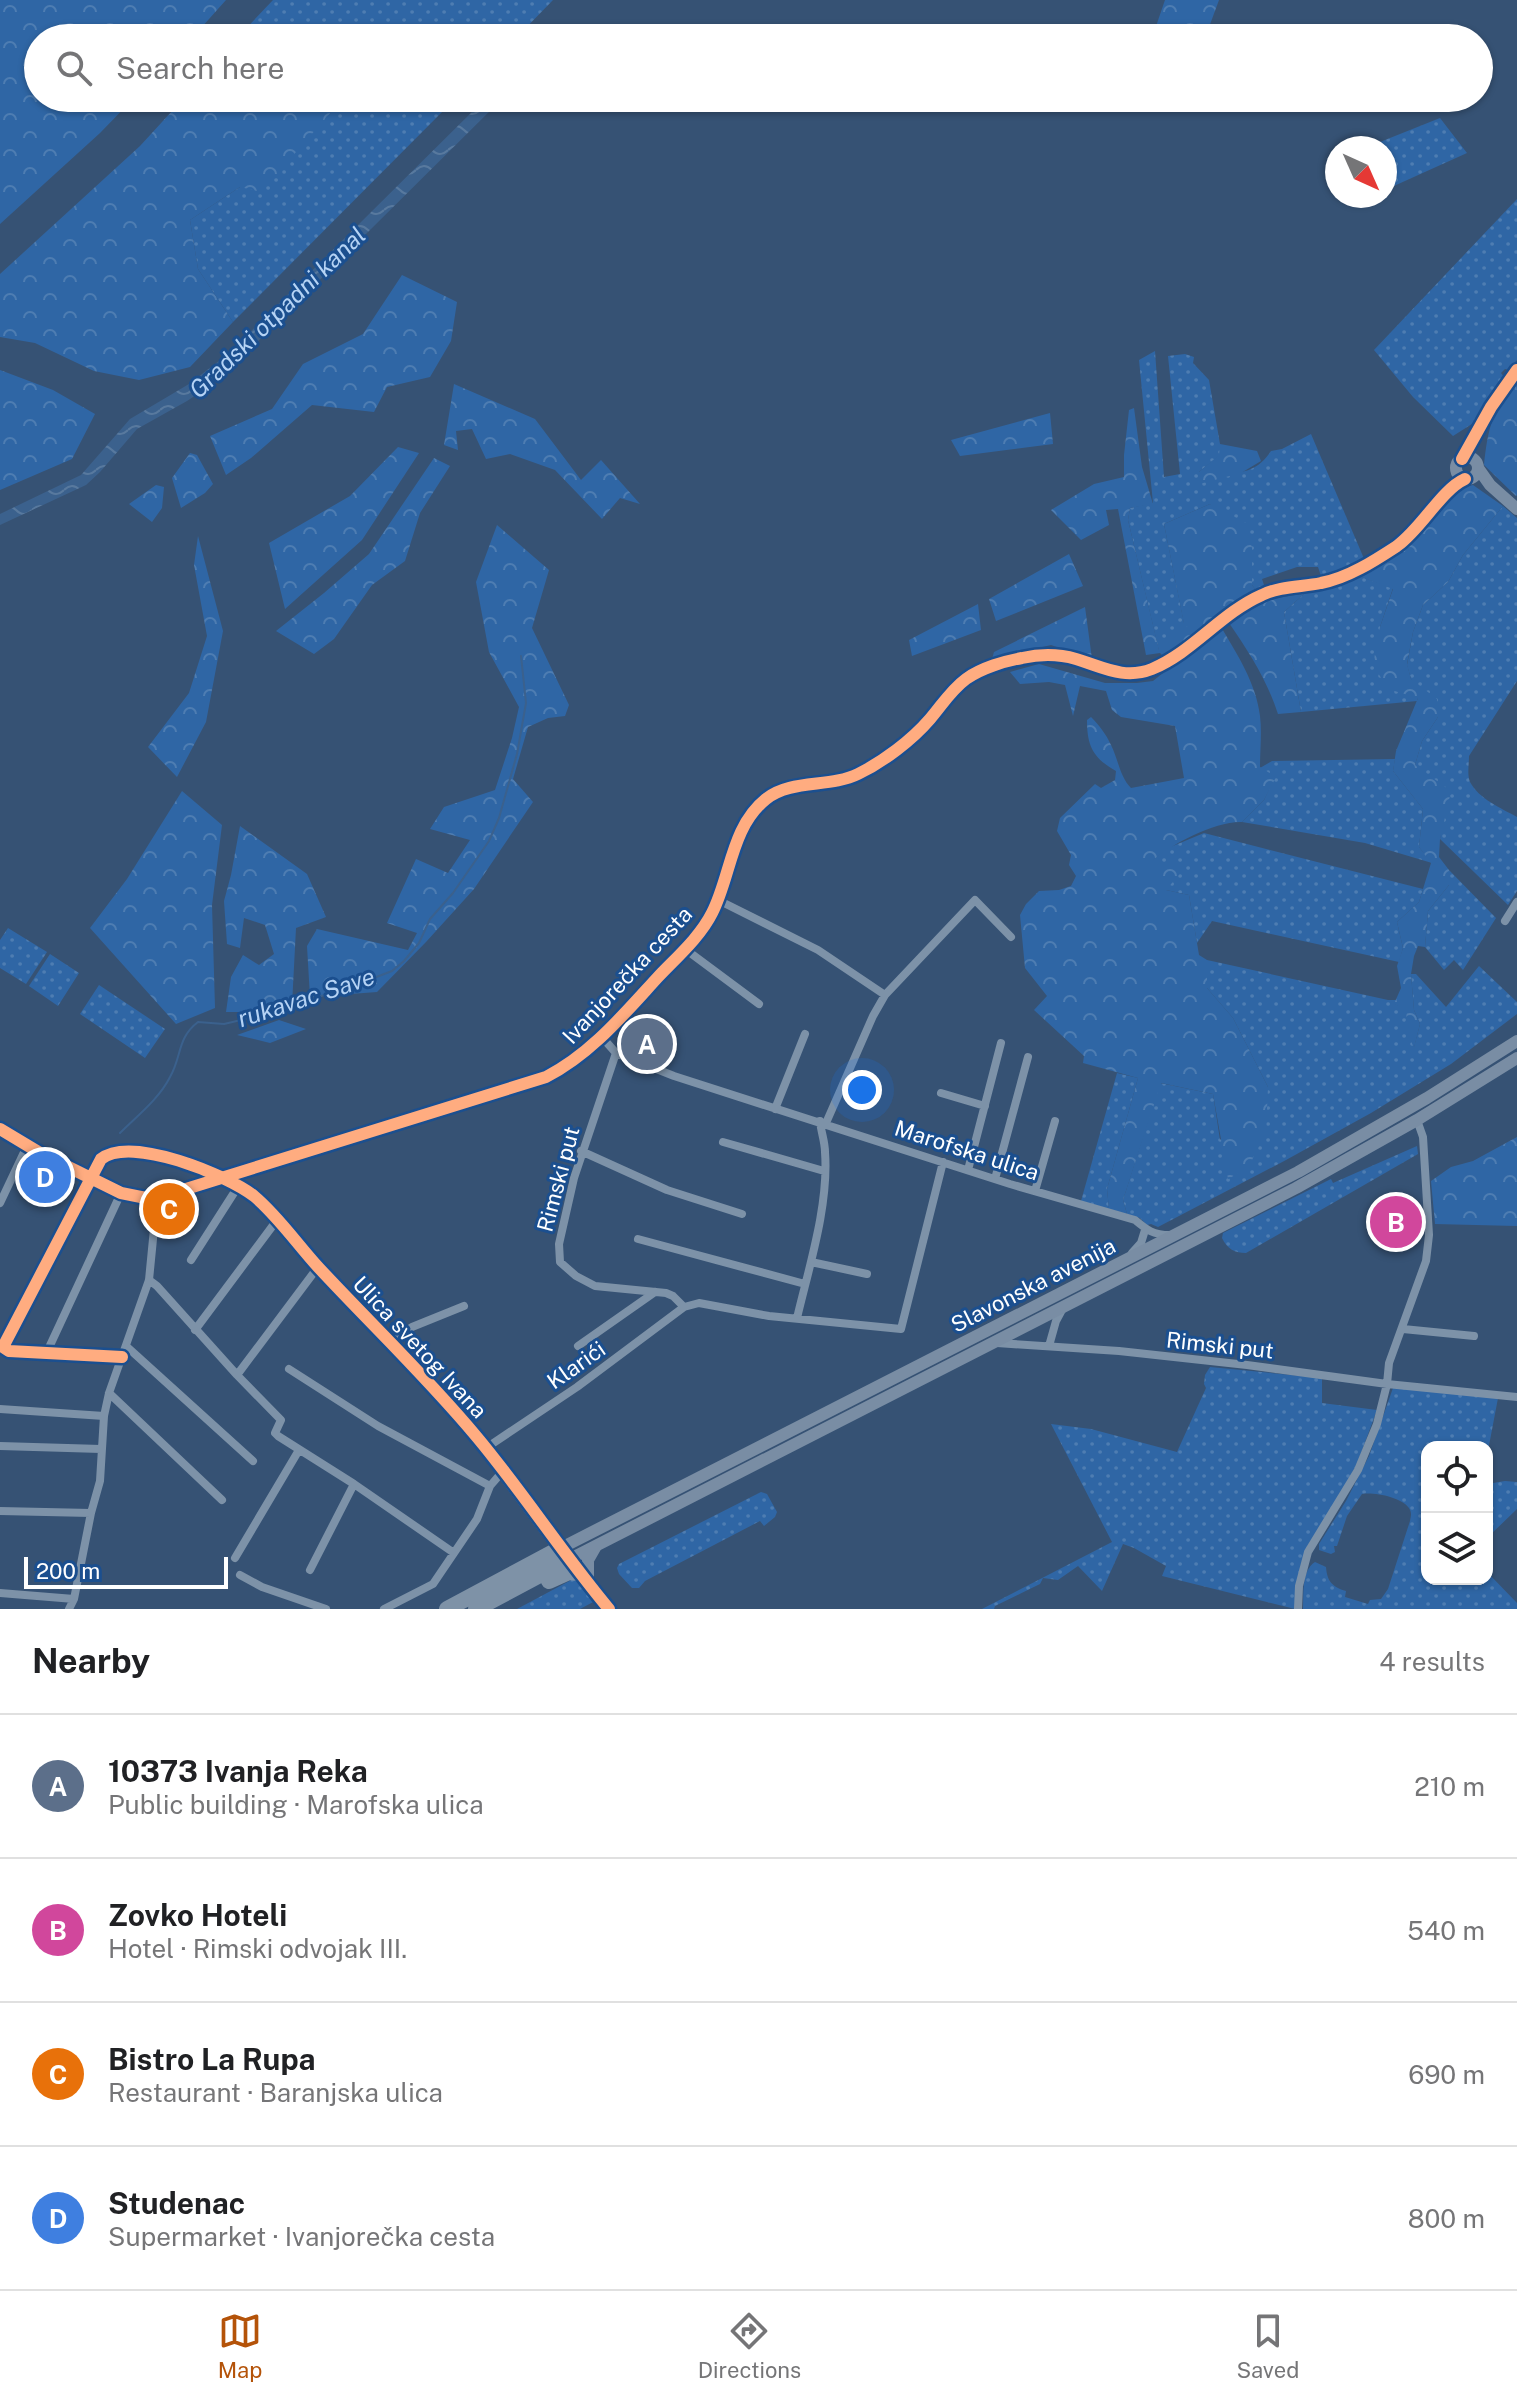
<!DOCTYPE html>
<meta charset="utf-8">
<style>
body{margin:0;font-family:"Public Sans",sans-serif;background:#f2f2f2;color:#202124}
.controls{position:absolute;right:24px;bottom:24px;display:grid;overflow:hidden;border-radius:16px;box-shadow:0 2px 6px #0004}
.controls button{width:72px;height:72px;display:grid;place-items:center;padding:0;border:0;border-bottom:2px solid #e0e0e0;background:#fff;color:#202124;font:40px sans-serif}
.compass{position:absolute;left:1325px;top:136px;width:72px;height:72px;border-radius:50%;background:#fff;box-shadow:0 2px 6px #0004;rotate:135deg}
.scale{position:absolute;left:24px;bottom:20px;width:204px;box-sizing:border-box;padding-left:8px;border:4px solid #fff;border-top:0;font-size:22px;line-height:28px;white-space:nowrap;color:#fff;-webkit-text-stroke:6px #1b4f8f;paint-order:stroke}
.you{position:absolute;left:862px;top:1090px;width:28px;height:28px;margin:-20px;border:6px solid #fff;border-radius:50%;background:#1a73e8;box-shadow:0 0 0 12px #1a73e833}
.badge{display:grid;place-items:center;width:52px;height:52px;border-radius:50%;background:#b45309;color:#fff;font-size:26px;font-weight:700}
.pin{position:absolute;translate:-50% -50%;border:4px solid #fff;box-shadow:0 2px 8px #0006}
.list{margin:0;padding:0;list-style:none}
h2{display:flex;justify-content:space-between;align-items:center;height:104px;margin:0;padding:0 32px;font-size:34px}
h2 small{font-size:26px;font-weight:400;color:#757577}
.list li{display:grid;grid-template-columns:52px 1fr auto;gap:24px;align-items:center;box-sizing:border-box;height:144px;padding:0 32px;border-top:2px solid #e0e0e0}
.list b{display:block;font-size:30px;white-space:nowrap}
.list p{margin:0;font-size:26px;white-space:nowrap;color:#757577}
.list em{font-size:26px;font-style:normal;color:#757577}
.icon{flex:none;width:44px;height:44px;fill:none;stroke:currentColor;stroke-width:2;stroke-linecap:round;stroke-linejoin:round}
.map{position:relative;flex:none;width:1517px;height:1609px;overflow:hidden}
.search{position:absolute;background:#fff;box-shadow:0 2px 6px #0004;left:24px;right:24px;top:24px;height:88px;display:flex;align-items:center;gap:20px;box-sizing:border-box;padding:0 28px;border-radius:44px;color:#757577;font-size:30px}
.sheet{height:680px;background:#fff}
nav{display:flex;justify-content:space-around;align-items:center;box-sizing:border-box;height:112px;border-top:2px solid #e0e0e0;background:#fff;font-size:22px;color:#757577}
nav a{display:grid;justify-items:center;gap:4px}
nav .on{color:#b45309}
.map>svg:first-child{display:block}
.green{fill:url(#green-dots)}
.forest{fill:url(#forest-crowns)}
.water{fill:url(#water-waves)}
.lines{fill:none;stroke-linecap:round;stroke-linejoin:round}
.stream{stroke:#3b618d;stroke-width:2}
.street{stroke:#7d92a8;stroke-width:8}
.secondary{stroke:#798da4;stroke-width:12}
.highway{stroke:#7e92a7;stroke-width:16}
.cycleway-casing{stroke:#1b4f8f;stroke-width:17}
.cycleway{stroke:#ffac80;stroke-width:12}
.labels{text-anchor:middle;dominant-baseline:central;stroke-width:6;stroke-linejoin:round;paint-order:stroke}
.street-label{font-size:22px;fill:#fff;stroke:#1b4f8f}
.water-label{font-size:24px;font-style:italic;fill:#b5d3f5;stroke:#1b4f8f}
</style>
<div class="map">
<svg width="1517" height="1609" viewBox="0 0 1517 1609">
<defs>
<pattern id="green-dots" width="8" height="8" patternUnits="userSpaceOnUse" patternTransform="scale(2)"><rect width="8" height="8" fill="#2f66a5"/><path d="M2 2h.1M6 6h.1" fill="none" stroke="#4e7db2" stroke-width="1.8" stroke-linecap="round"/></pattern>
<pattern id="forest-crowns" width="20" height="18" patternUnits="userSpaceOnUse" patternTransform="scale(2)"><rect width="20" height="18" fill="#2f66a5"/><path d="M2 6a3 3 0 1 1 6 0M12 15a3 3 0 1 1 6 0" fill="none" stroke="#4e7db2"/></pattern>
<pattern id="water-waves" width="16" height="10" patternUnits="userSpaceOnUse" patternTransform="scale(2)"><rect width="16" height="10" fill="#3b618d"/><path d="M0 5q4-4 8 0t8 0" fill="none" stroke="#58799e"/></pattern>
</defs>
<rect width="100%" height="100%" fill="#365274"/>
<path class="green" d="M273 0H553L516 38H237Z
M319 98H456L233 322 198 269 190 220 240 187 332 111Z
M1440 118 1467 153 1385 190V148H1365Z
M1517 199V360L1509 370 1505 369 1501 373 1504 377 1475 422 1453 436 1413 397 1374 350Z
M1155 351 1164 477 1180 474 1168 356 1185 354 1194 357 1193 363 1209 380 1220 444V455L1199 472C1228 473 1253 479 1271 451L1282 449 1311 434 1365 561 1322 579 1318 567H1297L1262 579 1264 585 1258 593 1252 585V548L1210 504 1164 524 1184 623 1191 624 1159 651 1128 520 1130 508 1153 503 1139 360Z
M1503 506 1517 518V681L1469 756C1469 764 1467 775 1470 782 1479 799 1501 808 1517 817V891L1508 905 1440 839 1441 831 1415 765 1422 741 1438 717 1411 679 1407 665 1413 632 1423 605 1448 582 1463 555Z
M1356 575 1393 588 1380 627 1418 698 1417 701 1301 712 1284 612 1304 594 1335 586Z
M1395 759 1393 771 1423 809 1419 847 1432 863 1365 843 1242 822 1264 800 1275 777 1260 768 1272 761Z
M1204 833 1423 889 1419 902 1397 922 1403 948 1399 962 1212 921 1197 943 1189 895 1166 890 1151 861 1168 848Z
M1449 870 1496 918 1463 970 1454 960 1444 970 1425 947 1428 911 1449 885Z
M8 928 47 952 26 984 0 968V940Z
M50 954 79 973 58 1006 29 986Z
M1207 960 1388 1000H1396L1395 1004 1407 1010 1414 1047 1420 1024 1414 1010 1411 974H1416L1446 1007 1479 966 1517 1002V1014L1451 1064 1371 1113 1286 1160 1158 1227 1151 1224 1147 1225 1140 1218 1127 1214 1123 1200 1160 1083 1213 1094 1220 1140 1268 1087 1233 1018 1207 988Z
M99 985 165 1029 145 1058 80 1014Z
M1117 1073 1138 1078 1107 1189 1109 1209 1081 1201Z
M1417 1146 1418 1154 1246 1253C1235 1253 1227 1249 1222 1238L1223 1233 1331 1179 1333 1183Z
M1210 1367 1322 1378V1403L1377 1410 1357 1464 1301 1563 1295 1609 1162 1576 1166 1566 1134 1548 1123 1544 1102 1591 1078 1566 1058 1580 1043 1578 1040 1584 995 1606 994 1609H982L1112 1542 1051 1424 1091 1429 1177 1452 1206 1388 1204 1384 1205 1375Z
M1393 1388 1498 1398 1487 1456V1447H1427V1579H1487V1572L1517 1603V1609H1303C1304 1594 1301 1571 1315 1562L1326 1567C1327 1581 1332 1587 1346 1591L1345 1597 1368 1604 1370 1600 1381 1599 1388 1589 1410 1521C1411 1515 1412 1513 1409 1508 1401 1497 1374 1492 1362 1494L1347 1516 1337 1546H1334L1335 1552 1331 1554 1319 1550V1544L1346 1501 1369 1456Z
M1505 1481 1517 1482V1509L1487 1538V1484Z
M761 1492 767 1494 777 1512 775 1517 764 1526 760 1521 645 1581 639 1588H632L619 1574 617 1568 619 1564Z
M575 1578 595 1601 580 1609H517Z"/>
<path class="forest" d="M0 0H226L192 38H38V98H134L100 133 0 224Z
M1165 0H1219L1205 38H1152Z
M184 98H319L332 111 261 192 240 187 190 220 198 269 233 322 190 367 139 380 94 371 35 343 0 337V274L140 146Z
M402 275 457 302 451 341 430 377 387 387 374 412 312 405 251 458 226 475 210 436 272 409 303 364 363 334Z
M0 370 53 390 95 414 72 459 0 490Z
M1517 380V495L1516 496 1484 465C1488 428 1492 410 1517 380Z
M454 384 535 419 581 480 601 460 640 504 620 498 602 519 555 470 510 454 486 459 472 429 456 431 458 450 444 445Z
M1134 408 1142 467 1153 504 1130 508 1128 520 1159 650 1190 624H1184L1164 524 1210 504 1246 523 1252 548V585L1258 593 1165 658 1160 653 1146 655 1118 509 1106 510 1109 525 1081 540 1051 510 1094 484 1124 477V455L1129 410Z
M1050 413 1053 444 960 456 951 440Z
M1220 444 1257 451 1261 461 1241 473 1199 484V472L1219 455Z
M398 447 419 453 362 540 285 609 269 543 350 496Z
M190 453 197 455 213 484 205 493 181 508 172 478Z
M434 458 450 466 420 513 405 561 372 585 334 639 314 654 276 631 324 593 369 554Z
M156 485 164 487 162 508 152 522 129 504Z
M1473 485 1503 506 1463 555 1448 582 1423 605 1413 632 1407 664 1411 679 1437 699 1438 717 1422 741 1415 765 1451 791 1440 839 1439 857 1449 870V885L1428 911 1425 947 1418 946 1414 956 1411 974 1414 1010 1420 1024 1414 1048 1405 1027 1407 1011 1394 1004 1401 988 1397 966 1403 948 1397 922 1419 902 1431 863 1419 847 1423 809 1393 771 1396 751 1418 698 1388 689 1373 665 1380 627 1393 589 1356 575 1414 541 1450 499 1455 490Z
M497 525 549 570 532 628 569 705 565 716 548 718 528 727 513 779 533 802 474 889 426 942 377 992 310 997 307 946 317 929 408 950 417 933 387 923 416 859 448 873 470 840 430 829 444 807 495 790 512 738 519 707 489 652 476 582Z
M198 536 223 631 206 722 177 777 148 747 189 693 207 636 194 565Z
M1069 554 1083 586 996 621 989 599Z
M1304 594 1284 612 1301 712 1278 714C1267 680 1249 652 1229 623 1260 603 1266 598 1304 594Z
M978 604 981 630 912 656 909 640Z
M1085 607 1092 659 1051 645 992 659 994 652Z
M1221 627C1237 654 1256 683 1260 716 1262 732 1260 750 1260 767L1276 777 1264 800 1242 822C1215 821 1172 844 1152 861L1188 864 1166 890 1189 895 1199 955 1207 960V988L1233 1018 1268 1087 1266 1132 1248 1168 1228 1179 1213 1094 1161 1083 1123 1200 1127 1214 1109 1209 1107 1189 1138 1078 1083 1063 1084 1056 1034 1010 1047 996 1025 968 1020 915 1026 904 1039 891 1059 890 1071 886 1076 876 1069 865 1071 855 1057 831 1060 818 1095 784 1101 788 1115 780 1116 771C1093 758 1087 746 1087 720L1091 717C1099 725 1106 734 1111 745 1118 759 1120 777 1131 788L1184 778 1175 726 1121 717 1112 710 1106 691 1080 686 1073 716 1065 685 1049 682 1020 684 1010 672 1039 664 1105 683H1137L1153 681Z
M182 791 222 825 212 905 215 1008 176 1024 90 928 127 879Z
M240 826 307 874 326 917 296 928 292 1005 255 1012H226L231 977 243 955 259 965 274 954 265 925 244 918 240 948 227 944 224 901 231 875Z
M279 1020 306 1029 270 1043 237 1035Z
M1517 1137V1226L1435 1224 1431 1181 1451 1167 1473 1161Z"/>
<path class="water" d="M486 98H503L237 362 211 385 187 401 137 429 100 472 86 485 0 525V514L81 475 130 419 189 384 228 354Z"/>
<g class="lines">
<path class="stream" d="M120 1133C137 1116 159 1099 170 1077 182 1056 177 1038 198 1022L224 1024 258 1016 353 986 392 971 404 961 419 943 430 919 453 893 489 841 499 818 517 754 526 703 521 656"/>
<path class="street" d="M718 900 818 950 885 995
M1505 921 1517 902
M685 949 759 1004
M601 1036 616 1053 674 1076 1010 1184 1135 1220C1147 1230 1153 1235 1170 1235
M616 1053 574 1178 559 1244 560 1262 576 1276 595 1286 666 1293 673 1296 684 1307 699 1303 769 1316 901 1329 943 1162
M941 1093 985 1106
M775 1109 805 1034
M826 1123 873 1016 885 995 975 900 1011 937
M723 1142 824 1171
M581 1151 667 1190 742 1214
M968 1170 1001 1043
M995 1179 1028 1057
M1035 1191 1055 1121
M0 1203 27 1146
M638 1239 805 1284
M1132 1253 1141 1243 1145 1230
M191 1260 239 1185
M811 1262 867 1274
M149 1280 157 1286 237 1375 281 1420 275 1433 278 1436 354 1484 454 1553
M797 1318C809 1267 829 1205 825 1152 825 1142 821 1132 820 1121
M1403 1329 1474 1336
M195 1330 277 1220
M390 1343 412 1327 464 1306
M997 1343 1119 1351 1247 1365 1387 1384 1517 1397
M126 1346 253 1461
M578 1346 655 1292
M1049 1346 1056 1321 1063 1308
M46 1354 121 1193
M122 1357 9 1351 3 1347 93 1179 95 1169 105 1156 156 1154 222 1177
M289 1369 378 1426 490 1486
M237 1375 318 1267
M109 1393 222 1500
M0 1409 104 1416
M0 1446 101 1449
M486 1448 577 1387 684 1307
M0 1511 91 1513
M235 1558 299 1450
M310 1570 354 1484
M240 1575 262 1587 326 1609
M0 1593 74 1599
M69 1609 74 1599 91 1513 100 1481 104 1416 109 1393 149 1280 157 1198
M384 1609 433 1584 477 1519 490 1486 503 1471
M1298 1609 1299 1586 1308 1552 1358 1470 1377 1424 1387 1384 1389 1363 1426 1261 1429 1235 1423 1137 1417 1120"/>
<path class="secondary" d="M1456 468a11 11 0 1 1 22 0a11 11 0 1 1-22 0Z
M1462 459 1491 407 1517 370
M1478 468 1490 485 1517 509
M0 1129 40 1153 121 1193 146 1198H157L546 1077C591 1054 624 1014 658 977 677 957 700 937 712 913 731 876 731 827 766 799 791 779 830 788 858 774 883 762 912 740 930 719 942 705 951 690 966 679 981 668 1005 661 1022 658 1040 654 1059 654 1076 659 1103 667 1124 680 1152 669 1193 652 1221 613 1262 595 1280 586 1302 587 1321 583 1348 578 1374 561 1397 546 1422 528 1441 490 1465 479
M225 1178 239 1185 264 1205 318 1267 470 1429 564 1555
M559 1549 1298 1172 1427 1098 1517 1041
M568 1560 1296 1188 1417 1120 1517 1058
M576 1569 609 1609
M588 1583V1560L596 1546"/>
<path class="highway" d="M549 1581 569 1572 579 1573
M447 1609 559 1549
M476 1609 568 1560"/>
<defs>
<path id="cycleway" d="M1462 459 1491 407 1517 370
M0 1129 40 1153 121 1193 146 1198H157L546 1077C591 1054 624 1014 658 977 677 957 700 937 712 913 731 876 731 827 766 799 791 779 830 788 858 774 883 762 912 740 930 719 942 705 951 690 966 679 981 668 1005 661 1022 658 1040 654 1059 654 1076 659 1103 667 1124 680 1152 669 1193 652 1221 613 1262 595 1280 586 1302 587 1321 583 1348 578 1374 561 1397 546 1422 528 1441 490 1465 479
M122 1357 9 1351 3 1347 101 1159C131 1135 227 1175 254 1196 278 1216 297 1244 319 1268 371 1324 427 1377 476 1436 523 1492 562 1553 609 1609"/>
</defs>
<use href="#cycleway" class="cycleway-casing"/>
<use href="#cycleway" class="cycleway"/>
</g>
<g class="labels">
<g class="street-label">
<text transform="translate(627 975) rotate(-47)">Ivanjorečka cesta</text>
<text transform="translate(967 1150) rotate(18)">Marofska ulica</text>
<text transform="translate(558 1179) rotate(-75)">Rimski put</text>
<text transform="translate(1033 1285) rotate(-27)">Slavonska avenija</text>
<text transform="translate(1220 1345) rotate(6)">Rimski put</text>
<text transform="translate(420 1347) rotate(47)">Ulica svetog Ivana</text>
<text transform="translate(576 1365) rotate(-35)">Klarići</text>
</g>
<g class="water-label">
<text transform="translate(277 312) rotate(-44)">Gradski otpadni kanal</text>
<text transform="translate(306 997) rotate(-18)">rukavac Save</text>
</g>
</g>
</svg>
<div class="controls">
<button><svg class="icon" aria-label="locate" viewBox="0 0 24 24"><circle cx="12" cy="12" r="6"/><path d="M12 2v4M12 18v4M2 12h4M18 12h4"/></svg></button>
<button><svg class="icon" aria-label="layers" viewBox="0 0 24 24"><path d="M12 4l9 5-9 5-9-5zM3 14l9 5 9-5"/></svg></button>
</div>
<svg class="compass" viewBox="-18 -18 36 36"><path d="M0-13l5 13h-10z" fill="#e53935"/><path d="M0 13l5-13h-10z" fill="#757577"/></svg>
<div class="scale">200 m</div>
<div class="you"></div>
<div class="pin badge" style="left:647px;top:1044px;background:#5c6f8a">A</div>
<div class="pin badge" style="left:1396px;top:1222px;background:#d1479c">B</div>
<div class="pin badge" style="left:169px;top:1209px;background:#e8710a">C</div>
<div class="pin badge" style="left:45px;top:1177px;background:#3f7fe0">D</div>
<div class="search"><svg class="icon" aria-label="search" viewBox="0 0 24 24"><circle cx="10" cy="10" r="6"/><path d="M15 15l6 6"/></svg>Search here</div>
</div>
<section class="sheet">
<h2>Nearby<small>4 results</small></h2>
<ul class="list">
<li><span class="badge" style="background:#5c6f8a">A</span><div><b>10373 Ivanja Reka</b><p>Public building · Marofska ulica</p></div><em>210 m</em></li>
<li><span class="badge" style="background:#d1479c">B</span><div><b>Zovko Hoteli</b><p>Hotel · Rimski odvojak III.</p></div><em>540 m</em></li>
<li><span class="badge" style="background:#e8710a">C</span><div><b>Bistro La Rupa</b><p>Restaurant · Baranjska ulica</p></div><em>690 m</em></li>
<li><span class="badge" style="background:#3f7fe0">D</span><div><b>Studenac</b><p>Supermarket · Ivanjorečka cesta</p></div><em>800 m</em></li>
</ul>
</section>
<nav>
<a class="on"><svg class="icon" aria-label="map" viewBox="0 0 24 24"><path d="M3 6l6-2 6 2 6-2v14l-6 2-6-2-6 2zM9 4v14M15 6v14"/></svg>Map</a>
<a><svg class="icon" aria-label="directions" viewBox="0 0 24 24"><path d="M12 3l9 9-9 9-9-9zM9 14v-3h6M13 9l2 2-2 2"/></svg>Directions</a>
<a><svg class="icon" aria-label="saved" viewBox="0 0 24 24"><path d="M7 4h10v16l-5-4-5 4z"/></svg>Saved</a>
</nav>
